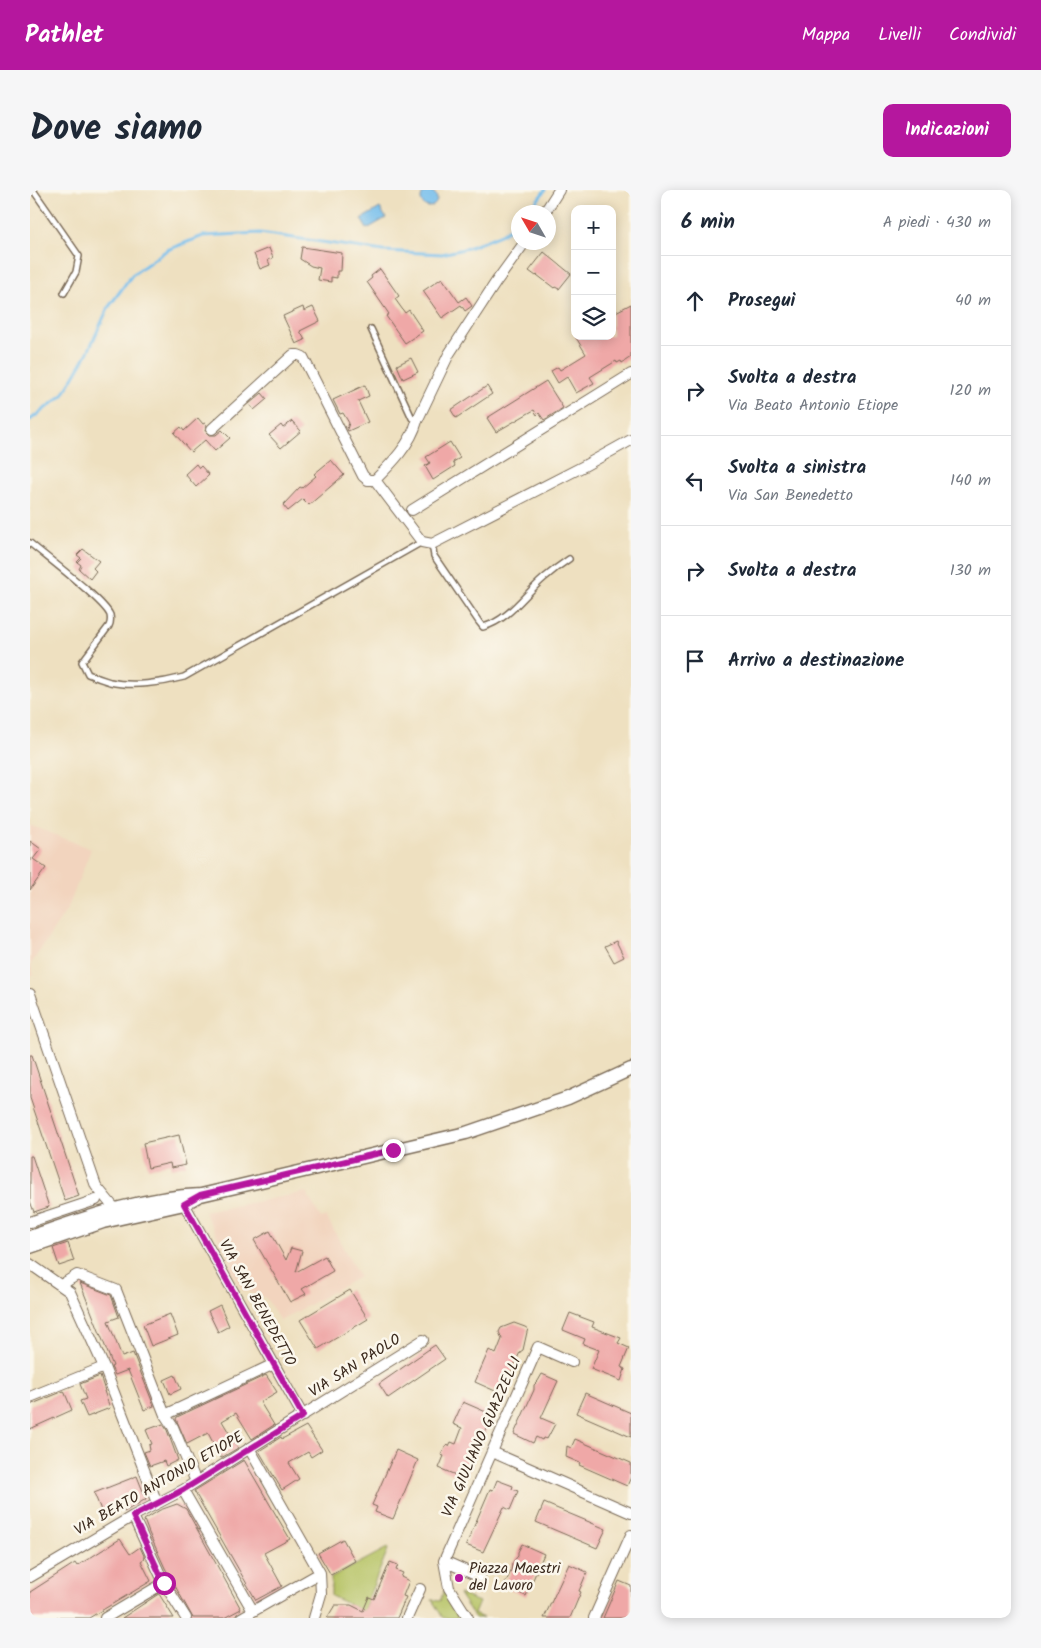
<!DOCTYPE html>
<html lang="it">
<meta charset="utf-8">
<style>
body{margin:0;font-family:Kalam,sans-serif;background:#f6f6f7;color:#1f2937}
.controls{position:absolute;right:15px;top:15px;display:grid;overflow:hidden;border-radius:10px;box-shadow:0 2px 12px #0003}
.controls button{width:45px;height:45px;display:grid;place-items:center;padding:0;border:0;border-bottom:1px solid #e0e1e3;background:#fff;color:#1f2937;font:25px sans-serif}
.compass{position:absolute;left:481px;top:15px;width:45px;height:45px;border-radius:50%;background:#fff;box-shadow:0 2px 12px #0003;rotate:309deg}
.stop{position:absolute;width:15px;height:15px;margin:-11px;border:4px solid #b5179e;border-radius:50%;background:#fff}
.stop.end{background:#b5179e;border-color:#fff;box-shadow:0 1px 5px #0008}
.list{margin:0;padding:0;list-style:none}
h2{display:flex;justify-content:space-between;align-items:center;height:65px;margin:0;padding:0 20px;font-size:21px}
h2 small{font-size:16px;font-weight:400;color:#747a83}
.list li{display:grid;grid-template-columns:32px 1fr auto;gap:15px;align-items:center;box-sizing:border-box;height:90px;padding:0 20px;border-top:1px solid #e0e1e3}
.list b{display:block;font-size:19px;white-space:nowrap}
.list p{margin:0;font-size:16px;white-space:nowrap;color:#747a83}
.list em{font-size:16px;font-style:normal;color:#747a83}
.icon{flex:none;width:28px;height:28px;fill:none;stroke:currentColor;stroke-width:2;stroke-linecap:round;stroke-linejoin:round}
.map{position:relative;flex:none;width:601px;height:1428px;overflow:hidden;border-radius:10px}
header{display:flex;align-items:center;gap:30px;box-sizing:border-box;height:70px;padding:0 25px;background:#b5179e;color:#fff}
header strong{font-size:24px}
nav{display:flex;gap:28px;margin-inline-start:auto;font-size:18px}
.intro{display:flex;align-items:center;justify-content:space-between;box-sizing:border-box;height:120px;padding:0 30px}
h1{margin:0;font-size:35px}
.button{padding:12px 22px;border-radius:10px;background:#b5179e;color:#fff;font-size:18px;font-weight:700}
main{display:flex;gap:30px;padding:0 30px}
aside{flex:1;background:#fff;border-radius:10px;box-shadow:0 2px 12px #0003}
.map>svg:first-child{display:block}
.built{fill:#f2d4be}
.green{fill:#b6c365;stroke:#787642}
.water{fill:#73bdec;stroke:#577485}
.lines{fill:none;stroke-linecap:round;stroke-linejoin:round}
.stream{stroke:#73bdec;stroke-width:3}
.building{fill:#efa8a7}
.service-casing{stroke:#7a6a57;stroke-width:8}
.minor-casing{stroke:#7a6a57;stroke-width:12}
.tertiary-casing{stroke:#7a6a57;stroke-width:15}
.service{stroke:#fff;stroke-width:5}
.minor{stroke:#fff;stroke-width:10}
.tertiary{stroke:#fff;stroke-width:12}
.route{stroke:#b5179e;stroke-width:6}
.poi-dot{fill:#b5179e;stroke:#fbf7ec;stroke-width:2}
.labels{text-anchor:middle;dominant-baseline:central;stroke-width:5;stroke-linejoin:round;paint-order:stroke}
.street-label{font-size:15px;fill:#3b2a1e;stroke:#fbf7ec}
.poi-label{font-size:15px;fill:#3b2a1e;stroke:#fbf7ec;text-anchor:start}
</style>
<header>
<strong>Pathlet</strong>
<nav><a>Mappa</a><a>Livelli</a><a>Condividi</a></nav>
</header>
<div class="intro"><h1>Dove siamo</h1><a class="button">Indicazioni</a></div>
<main>
<div class="map">
<svg width="601" height="1428" viewBox="0 0 601 1428">
<rect width="100%" height="100%" fill="#fbf7ec"/>
<filter id="ink" filterUnits="userSpaceOnUse"><feTurbulence type="fractalNoise" baseFrequency=".02" numOctaves="2"/><feDisplacementMap in="SourceGraphic" scale="10" xChannelSelector="R" yChannelSelector="G"/><feConvolveMatrix kernelMatrix="1 2 1 2 8 2 1 2 1" color-interpolation-filters="sRGB"/></filter>
<filter id="wash" filterUnits="userSpaceOnUse"><feTurbulence type="fractalNoise" baseFrequency=".0096" numOctaves="4" result="noise"/><feDisplacementMap in="SourceGraphic" scale="20" xChannelSelector="R" yChannelSelector="G"/><feGaussianBlur stdDeviation="1.12" result="paint"/><feColorMatrix in="noise" values="0 0 0 0 0 0 0 0 0 0 0 0 0 0 0 0 0 1.4 0 .05"/><feComposite in="paint" operator="in"/></filter>
<g filter="url(#wash)">
<rect width="100%" height="100%" fill="#eee0c0"/>
<path class="built" d="M0 635 61 659 38 718 1 774 3 785 0 786Z
M276 1002 291 1028 296 1026 329 1087 250 1131 236 1108 212 1100 199 1077 203 1074 174 1022Z"/>
<path class="green" d="M359 1357 333 1421 301 1406V1388Z
M414 1400 432 1428H413L402 1410 410 1411Z
M429 1404 449 1412 444 1424 453 1428H445Z"/>
<path class="water" d="M391 9a8 8 0 1 1 16 0a8 8 0 1 1-16 0Z
M350 18 356 28 337 39 331 29Z"/>
<g class="lines">
<path class="stream" d="M499 22 515 0
M0 230 33 205 57 164 78 118 102 85 137 60 173 46 230 43 353 61 412 64 438 58 472 44 488 32"/>
</g>
<g id="blocks">
<path class="building" d="M272 57 312 63 311 81H307V88L301 87V92L288 90 290 78 281 76 270 69Z
M239 58 243 68 238 70 240 75 230 79 224 64Z
M514 62 541 84 529 99 525 97 524 98 507 85 506 86 499 81Z
M350 79 369 106 365 109 375 123 379 120 393 141 375 153 356 126 359 124 337 92 342 88 341 86Z
M412 88 429 112 436 107 442 116 435 121 431 115 412 128 393 101Z
M601 114V167L592 173 591 171 587 173 586 171 560 187 564 193 546 203 537 187 528 193 521 181 528 177 530 180 556 164 545 146H582V124Z
M273 117 274 121 283 117 290 131 270 141 275 150 266 154 253 126Z
M381 168 388 182 373 189 367 175Z
M516 191 533 218 514 230 509 223 507 225 504 220 466 242 457 228Z
M335 195 339 206 328 211 338 232 318 241 317 239 319 233 313 223 310 224 303 210Z
M457 196 462 204 426 228 421 220Z
M232 203 237 209 224 220 219 214Z
M168 228 173 234 175 233 177 235 175 241 179 245H186L192 240 200 248 185 261 175 250 161 262 144 243 151 237 154 241Z
M262 231 271 241 251 258 239 245 251 235 253 238Z
M420 252 430 268 423 272 425 276 403 290 395 276 400 273 396 267Z
M301 270 314 285 279 315 273 309 258 321 253 315 270 297 272 298 286 286 284 284Z
M166 274 169 278 171 276 179 285 166 297 155 284Z
M53 359 69 371 63 378 66 381 60 389 49 379 51 375 47 372 51 368 47 365Z
M0 651 11 659 3 669 16 678 0 700Z
M586 751 594 767 584 772 575 756Z
M0 865H2L49 1006 35 1011 0 908Z
M149 945 156 975 141 978 140 973 118 978 113 953Z
M0 966H2L19 1017 4 1022 0 1011Z
M240 1041 256 1070 261 1058 272 1061 266 1082 295 1066 303 1081 272 1099 276 1104 260 1112 224 1050Z
M38 1053 44 1071 29 1076 23 1058Z
M50 1093 81 1105 89 1127 78 1131 92 1167 103 1163 124 1216 114 1220 98 1180 85 1185 81 1177 83 1176Z
M320 1100 338 1129 288 1159 270 1130Z
M190 1115 199 1136 188 1142 178 1121Z
M540 1123 564 1132 562 1137 591 1148 588 1153 599 1158 591 1177 595 1179 591 1191 561 1179 569 1160 553 1154 555 1149 533 1140Z
M140 1124 148 1145 121 1156 113 1135Z
M484 1133 495 1137 498 1139 497 1142 493 1160 490 1162 472 1204 445 1192 459 1160 466 1164 472 1149 469 1142 471 1138Z
M405 1155 415 1169 358 1208 349 1194Z
M512 1184 528 1191 511 1228 525 1234 517 1249 513 1248 512 1250 506 1247 503 1253 484 1244 504 1200V1195L508 1191Z
M145 1185 151 1199 140 1204 134 1190Z
M236 1185 247 1202 230 1212 244 1235 222 1249 206 1223 192 1231 208 1258 191 1268 178 1243 157 1254 146 1229 147 1227Z
M70 1186 75 1201H74L80 1218 57 1227 50 1211 56 1209 50 1194Z
M34 1201 42 1220 0 1239V1215Z
M555 1203 601 1223V1247L546 1223Z
M433 1212 463 1225 435 1289 409 1278 414 1266 411 1265 416 1255 419 1256 421 1252 426 1254 432 1238 423 1234Z
M133 1234 137 1240 148 1270 136 1276 134 1271 120 1276 114 1262 120 1260 119 1255 122 1254 116 1240Z
M276 1236 292 1260 281 1267 278 1262 259 1273 269 1289 252 1300 229 1261 251 1247 252 1249Z
M545 1249 601 1273V1287L597 1296 549 1275 550 1273 536 1267 537 1256 541 1258Z
M366 1260 388 1270 363 1329 345 1322 347 1317 342 1315Z
M214 1270 260 1349 234 1363 252 1396 226 1410 164 1301Z
M107 1286 116 1309 94 1322 92 1317 73 1325 64 1303Z
M467 1290 483 1296 482 1299 488 1301 480 1320 474 1317 453 1362 436 1355 460 1299 463 1300Z
M514 1313 576 1339 567 1358 506 1332Z
M147 1314 156 1319 211 1419 194 1428H163L135 1378 119 1343 114 1330 130 1320Z
M90 1349 100 1364 110 1357 115 1368 111 1371 121 1391 59 1428H0V1402L45 1373 47 1376Z
M313 1349 325 1371 301 1385 288 1363Z
M492 1354 514 1364 496 1406 474 1396 481 1381 482 1373 488 1366V1362Z
M360 1372 368 1375 366 1380 373 1383 371 1387 379 1391 373 1406 376 1407 367 1428H297L305 1415H321L333 1421 339 1407 344 1409Z
M539 1374 557 1382 549 1401 551 1402 540 1428H514Z
M589 1391 601 1396V1428H573Z
M129 1404 144 1428H92L127 1405Z"/>
</g>
</g>
<g filter="url(#ink)">
<use href="#blocks" fill-opacity="0" stroke="#7a6a57" stroke-width="1"/>
<g class="lines">
<defs>
<path id="service" d="M3 0 49 66 46 82 34 103
M341 139 382 228 387 231
M0 353C15 366 74 410 80 425 81 430 81 432 79 436L52 472 58 484C65 487 73 490 80 492 102 497 132 493 154 487L392 352
M402 354 404 366 449 432 453 437C479 430 494 405 514 388 522 381 530 375 539 369"/>
<path id="minor" d="M515 22 529 0
M182 239 263 165H268L273 167 333 286 338 290H345C361 274 381 254 387 231L419 164 466 92 495 52
M345 290 392 352 402 354 554 276 601 250
M382 320 601 184
M0 804 66 996 85 1019
M153 1008 157 1019 273 1226
M0 1032 66 1010
M0 1074 40 1102 74 1177 127 1313
M31 1095 47 1085 86 1100 135 1225 143 1237 166 1292
M0 1207 74 1177
M135 1225 244 1174
M219 1258 290 1383 291 1404 284 1428
M462 1262 601 1323
M153 1300 223 1421
M103 1326 134 1393 156 1428
M414 1371 450 1387
M0 1387 103 1326 153 1300 393 1150
M75 1428 134 1393
M211 1428 290 1383
M377 1428 390 1399
M438 1428 419 1398 414 1371 508 1157 542 1172
M564 1428 601 1345"/>
<path id="tertiary" d="M0 1047C55 1028 111 1007 171 1005L436 943 538 908 601 879
M0 1057 73 1032 154 1014 168 1006"/>
</defs>
<use href="#service" class="service-casing"/>
<use href="#minor" class="minor-casing"/>
<use href="#tertiary" class="tertiary-casing"/>
<use href="#service" class="service"/>
<use href="#minor" class="minor"/>
<use href="#tertiary" class="tertiary"/>
</g>
</g>
<g class="lines" filter="url(#ink)">
<path class="route" d="M134 1393 103 1326 153 1300 273 1226 154 1014 170 1005 363 960"/>
</g>
<circle class="poi-dot" cx="429" cy="1388" r="5"/>
<g class="labels">
<g class="street-label">
<text transform="translate(227 1113) rotate(61)">VIA SAN BENEDETTO</text>
<text transform="translate(325 1176) rotate(-32)">VIA SAN PAOLO</text>
<text transform="translate(452 1247) rotate(-66)">VIA GIULIANO GUAZZELLI</text>
<text transform="translate(129 1294) rotate(-30)">VIA BEATO ANTONIO ETIOPE</text>
</g>
<g class="poi-label">
<text x="439" y="1379">Piazza Maestri<tspan x="439" dy="17">del Lavoro</tspan></text>
</g>
</g>
</svg>
<div class="controls">
<button>+</button>
<button>−</button>
<button><svg class="icon" aria-label="layers" viewBox="0 0 24 24"><path d="M12 4l9 5-9 5-9-5zM3 14l9 5 9-5"/></svg></button>
</div>
<svg class="compass" viewBox="-18 -18 36 36"><path d="M0-13l5 13h-10z" fill="#e53935"/><path d="M0 13l5-13h-10z" fill="#747a83"/></svg>
<div class="stop" style="left:134px;top:1393px"></div>
<div class="stop end" style="left:363px;top:960px"></div>
</div>
<aside>
<h2>6 min<small>A piedi · 430 m</small></h2>
<ul class="list">
<li><svg class="icon" aria-label="ahead" viewBox="0 0 24 24"><path d="M12 20V5M6 11l6-6 6 6"/></svg><div><b>Prosegui</b></div><em>40 m</em></li>
<li><svg class="icon" aria-label="right" viewBox="0 0 24 24"><path d="M7 20v-9h11M14 6l5 5-5 5"/></svg><div><b>Svolta a destra</b><p>Via Beato Antonio Etiope</p></div><em>120 m</em></li>
<li><svg class="icon" aria-label="left" viewBox="0 0 24 24"><path d="M17 20v-9H6M10 6l-5 5 5 5"/></svg><div><b>Svolta a sinistra</b><p>Via San Benedetto</p></div><em>140 m</em></li>
<li><svg class="icon" aria-label="right" viewBox="0 0 24 24"><path d="M7 20v-9h11M14 6l5 5-5 5"/></svg><div><b>Svolta a destra</b></div><em>130 m</em></li>
<li><svg class="icon" aria-label="arrive" viewBox="0 0 24 24"><path d="M6 21V4h12l-3 4 3 4H6"/></svg><div><b>Arrivo a destinazione</b></div></li>
</ul>
</aside>
</main>
